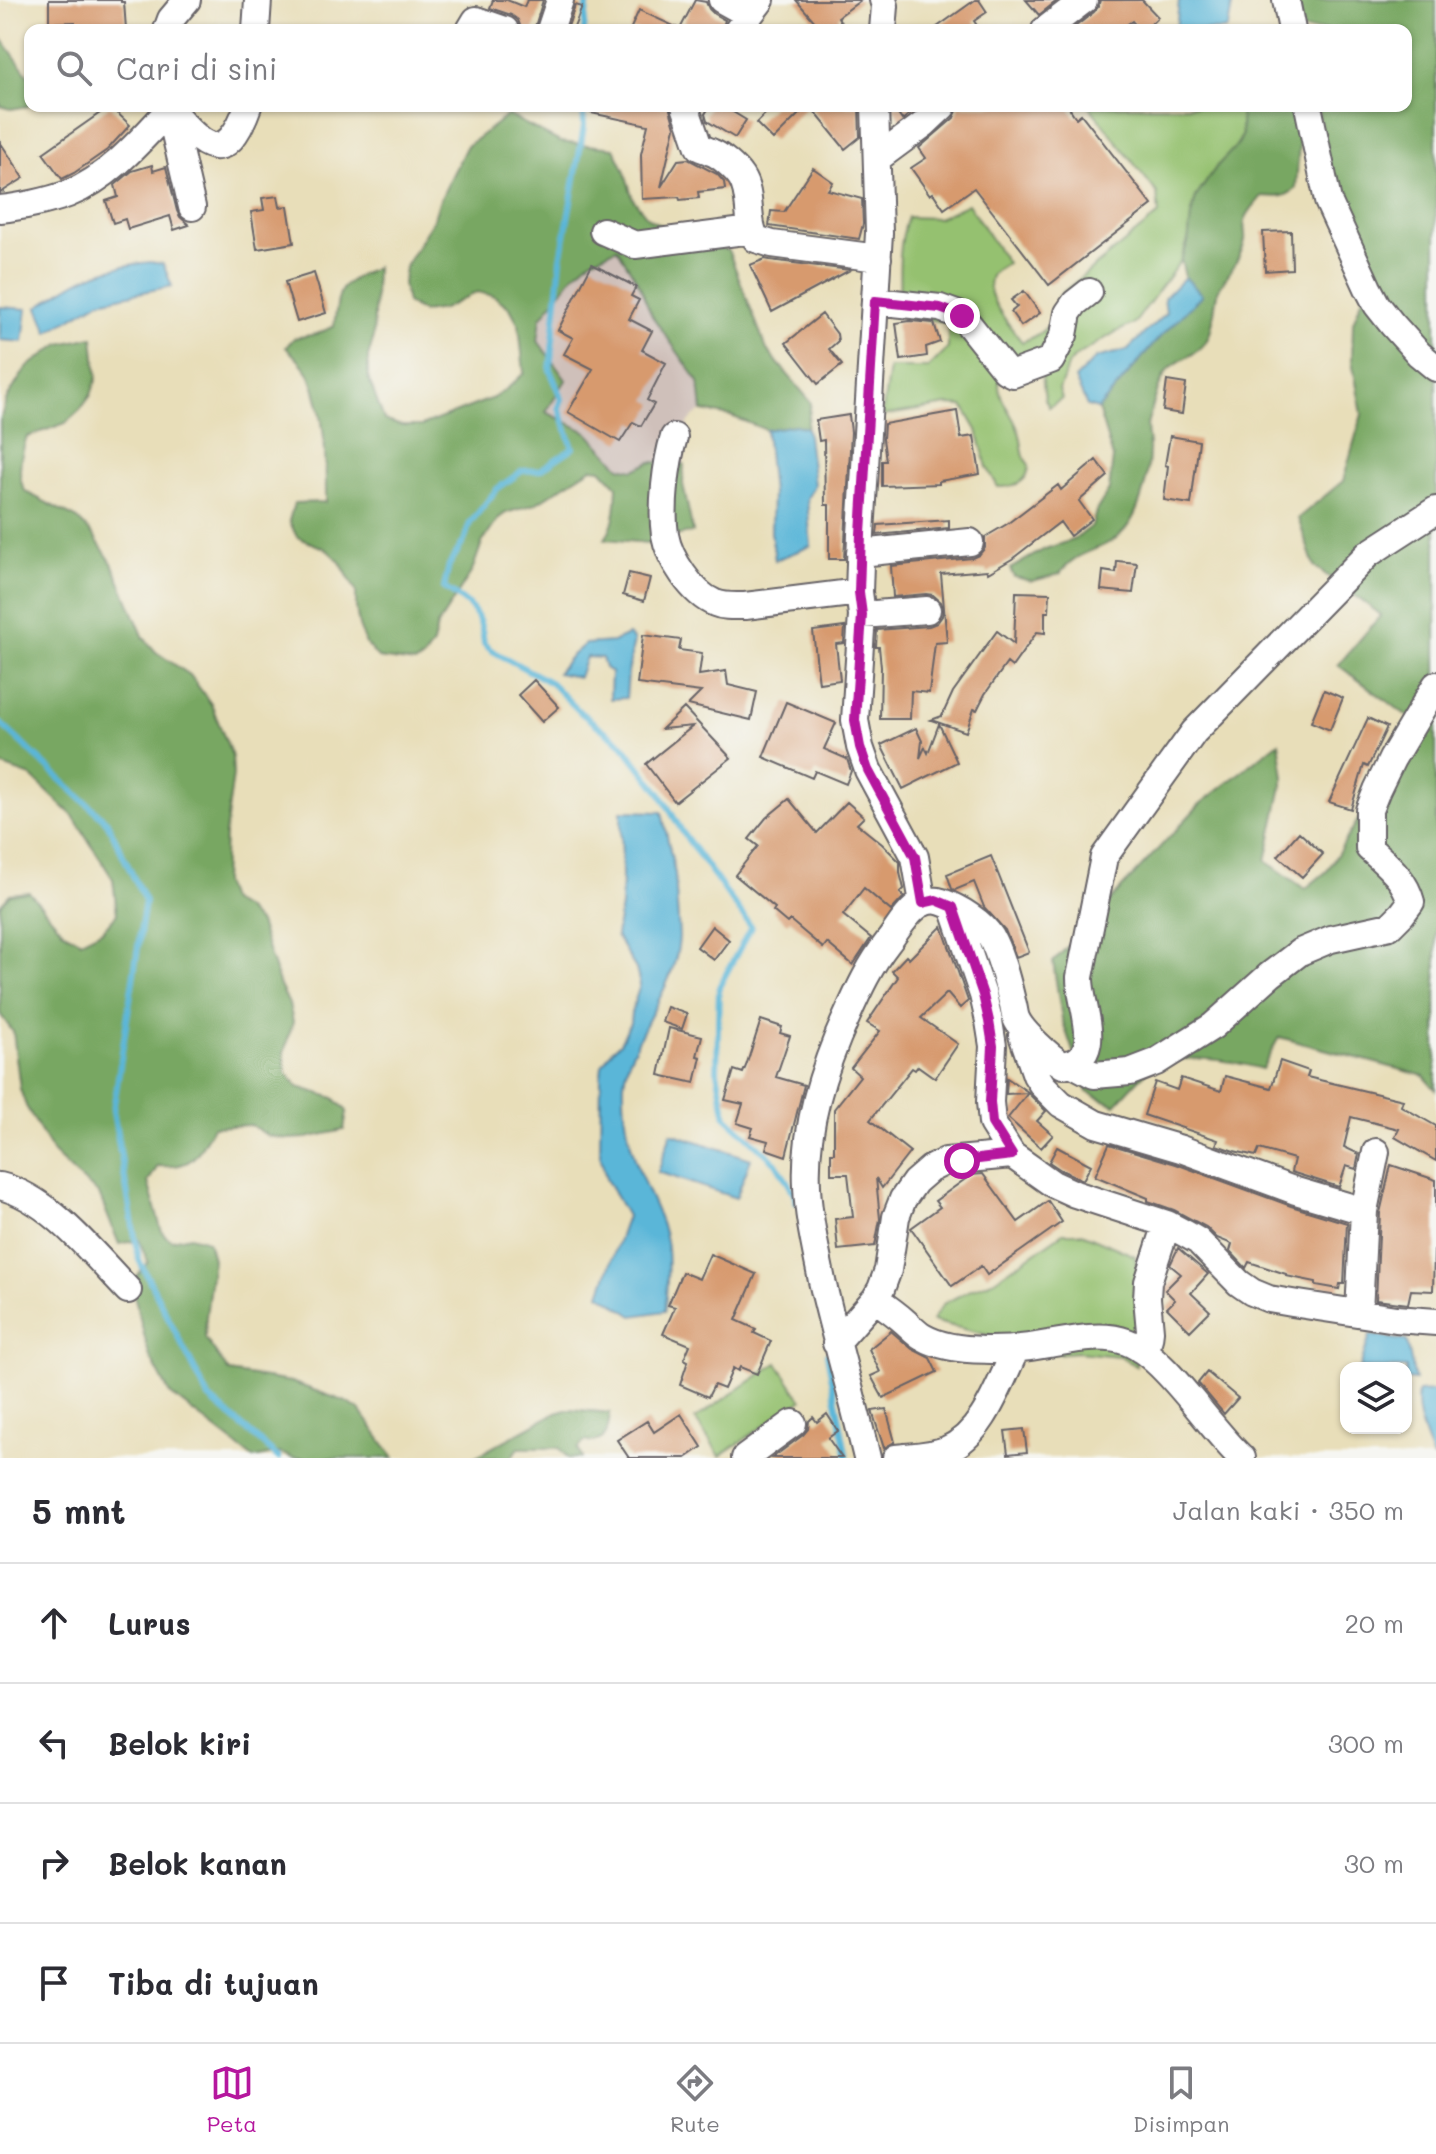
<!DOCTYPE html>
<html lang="id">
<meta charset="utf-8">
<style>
body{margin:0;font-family:Mali,sans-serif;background:#f7f7f7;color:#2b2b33}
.controls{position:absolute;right:24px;bottom:24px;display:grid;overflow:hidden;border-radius:16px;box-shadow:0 2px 6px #0004}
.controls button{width:72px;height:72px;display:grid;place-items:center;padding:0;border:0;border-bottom:2px solid #e1e1e2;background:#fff;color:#2b2b33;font:40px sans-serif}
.stop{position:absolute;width:24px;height:24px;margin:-18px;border:6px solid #b5179e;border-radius:50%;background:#fff}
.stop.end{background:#b5179e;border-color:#fff;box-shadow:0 2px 8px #0008}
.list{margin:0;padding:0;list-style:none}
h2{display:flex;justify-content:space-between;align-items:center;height:104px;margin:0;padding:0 32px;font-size:34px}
h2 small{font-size:26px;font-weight:400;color:#7c7c81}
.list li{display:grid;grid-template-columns:52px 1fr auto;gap:24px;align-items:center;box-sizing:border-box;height:120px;padding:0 32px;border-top:2px solid #e1e1e2}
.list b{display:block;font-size:30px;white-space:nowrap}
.list em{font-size:26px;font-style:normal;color:#7c7c81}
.icon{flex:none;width:44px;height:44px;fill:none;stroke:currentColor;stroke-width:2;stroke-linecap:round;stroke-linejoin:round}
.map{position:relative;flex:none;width:1436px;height:1458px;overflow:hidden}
.search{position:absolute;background:#fff;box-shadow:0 2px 6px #0004;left:24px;right:24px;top:24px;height:88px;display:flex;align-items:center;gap:20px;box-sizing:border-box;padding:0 28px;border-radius:16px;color:#7c7c81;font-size:30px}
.sheet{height:584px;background:#fff}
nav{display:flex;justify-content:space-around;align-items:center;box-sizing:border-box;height:112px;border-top:2px solid #e1e1e2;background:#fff;font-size:22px;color:#7c7c81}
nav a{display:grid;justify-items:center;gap:4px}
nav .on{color:#b5179e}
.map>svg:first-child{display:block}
.industrial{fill:#cfc0ba}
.green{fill:#95c16f;stroke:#5c7255;stroke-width:2}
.forest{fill:#78a762;stroke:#4d644e;stroke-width:2}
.water{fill:#5ab6d8;stroke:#3e6c8a;stroke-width:2}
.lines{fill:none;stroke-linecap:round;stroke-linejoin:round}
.stream{stroke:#5ab6d8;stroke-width:6}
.building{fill:#d79a6e}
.minor-casing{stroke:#676467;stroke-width:30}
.minor{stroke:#fff;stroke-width:26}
.route{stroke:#b5179e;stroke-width:10}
</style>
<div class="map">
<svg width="1436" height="1458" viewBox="0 0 1436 1458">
<rect width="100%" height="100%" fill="#f6f6f2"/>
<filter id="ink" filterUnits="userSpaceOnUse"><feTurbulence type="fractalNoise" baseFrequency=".0125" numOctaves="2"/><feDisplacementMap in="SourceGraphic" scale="16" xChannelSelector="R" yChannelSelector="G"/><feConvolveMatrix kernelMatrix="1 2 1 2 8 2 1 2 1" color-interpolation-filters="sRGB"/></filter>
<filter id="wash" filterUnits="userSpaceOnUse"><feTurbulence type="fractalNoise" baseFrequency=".006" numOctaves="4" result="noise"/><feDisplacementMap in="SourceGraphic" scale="32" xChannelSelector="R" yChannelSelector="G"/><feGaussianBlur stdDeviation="1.8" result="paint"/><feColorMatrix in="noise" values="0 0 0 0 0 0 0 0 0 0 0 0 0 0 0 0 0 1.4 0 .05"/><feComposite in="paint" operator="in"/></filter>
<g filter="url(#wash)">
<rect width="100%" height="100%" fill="#e8deb9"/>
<path class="industrial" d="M616 247 639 284 652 316 699 382 702 411 694 416 688 423 684 464 651 462 634 470 619 467 587 432 546 412 538 341 541 317 573 275 590 260Z"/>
<path class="green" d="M1089 106H1240L1242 136 1232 152 1217 166 1193 207 1190 234 1181 260 1134 324 1116 332 1075 357 1069 364 1059 390 1062 399 1049 407 1045 399 1042 375 1030 361 999 381C997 401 1015 415 1020 435 1023 446 1021 456 1029 465 1029 483 1014 487 998 487L987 467 977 430 963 406 947 405 882 416 889 368H928L948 348V322L900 316C900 283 896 248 908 217L938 218 968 204 1007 263C1003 266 995 270 992 274 980 293 1011 327 1022 342 1036 336 1051 329 1055 312 1057 304 1056 302 1061 294L1159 214 1157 193Z
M1063 1233H1082L1135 1256 1139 1286 1136 1366 1120 1356 1077 1352 1020 1357 1004 1339 932 1321 943 1304 972 1289 995 1280Z
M777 1363 802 1400 720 1456 695 1419Z"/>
<path class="forest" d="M1297 0H1436V1090L1424 1076 1279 1037 1262 1069C1233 1061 1176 1050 1150 1069 1137 1079 1126 1094 1115 1105L1087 1092 1062 1019 1053 962 1200 804 1279 742 1284 777 1266 861 1305 889 1327 871 1417 723 1338 665 1381 615 1314 566 1298 518 1343 481 1362 414 1352 361 1353 322 1371 277 1334 187 1317 106H1406V30H1303Z
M0 36 30 78 29 106 11 109 0 106Z
M1240 106H1293L1299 144 1296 188C1285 199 1276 197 1262 196 1256 204 1247 212 1245 221 1243 228 1246 234 1245 240 1244 247 1239 256 1236 262 1231 273 1221 281 1217 294 1214 307 1214 323 1209 336 1200 356 1182 356 1168 370 1159 380 1153 407 1148 421 1145 430 1150 441 1149 451 1149 472 1143 497 1134 516 1114 556 1078 544 1060 574L1032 581 1014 577 1010 569 1045 549 1075 539 1092 526 1096 511 1109 490 1113 458 1098 409 1159 338 1201 295 1185 277 1181 260 1188 243 1191 216 1196 197 1217 166 1238 144 1242 136Z
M508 115 560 142 614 148 624 169 633 199 649 219 699 245 728 250 767 350 811 402 807 428 795 425 766 430 731 416 702 411 699 382 652 316 639 284 617 248 591 260 574 275 541 318 538 341 566 380 546 412 587 432 620 467 634 470 651 462 684 464 683 484 693 532 647 543 605 539C616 521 616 507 617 486L601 469 592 468 535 504 506 513 499 518 482 543 472 571 437 626 433 644 423 659 415 663 378 658 366 644 359 626 356 608V591L340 562 326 549 297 537 289 521 294 503 326 502C326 461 326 415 310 376 306 366 294 356 286 347L294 338 317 334 334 326C340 284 337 287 376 267L373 340 368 357V377L384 420 402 426H421L493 398 509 387 524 373 519 325 510 308 494 296 477 292 443 309 423 312 407 303 403 284 405 267 434 218 439 202 466 147Z
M93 337 97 377 91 395 80 410 66 423 27 437C21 454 15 477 26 492L78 519 94 536 112 563 144 638 156 652 190 675 211 704 232 756 233 775 225 834 223 882 229 900 246 910 259 923 280 986 289 1004 293 1022 284 1053 286 1072 298 1087 334 1098 347 1111 344 1130 307 1138 288 1139 268 1136 251 1125 213 1127C196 1155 195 1169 158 1166L148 1182 161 1229 164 1235 172 1240 190 1236 208 1241 213 1259 206 1317 205 1338 229 1372 291 1382 344 1401 360 1410 394 1458H293L280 1453 253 1458 170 1394 149 1355 131 1282 148 1262 139 1240 119 1244 99 1194 75 1174 53 1153 26 1106 20 1089 13 1032 0 1014V905L10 894 29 892 64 932 81 941 103 930 117 914 113 879 73 816 31 776 0 765V421L6 400 26 368 60 344Z
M570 1409 610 1413C608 1432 608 1444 585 1441L578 1449 582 1458H568L559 1448H519L511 1458H473L553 1414Z"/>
<path class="water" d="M1179 0H1233L1228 27 1225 30H1176Z
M150 262 163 264 172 286 100 301 48 332 38 307C81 277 98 268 150 262Z
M1185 277 1202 295 1159 338 1098 409 1087 406 1075 379 1096 358 1127 350 1166 313 1164 298Z
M0 307 27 309 23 342 0 340Z
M795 425 807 428 814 485 807 499 811 546 775 560 771 532 772 493 766 430Z
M628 635 634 640 628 673 626 698 610 699 611 672 605 668 602 658 586 657 579 677 557 673 570 657 585 644 613 642Z
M621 811 662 812 675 874 679 936C678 973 654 1006 639 1039 632 1055 625 1065 624 1084 623 1118 630 1149 643 1180 652 1203 665 1225 667 1249 669 1269 666 1291 665 1311L633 1316 600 1294 627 1216 606 1179 600 1154 601 1075 602 1065 613 1049 620 1043 630 1023 631 1013 640 985 636 969 616 936 621 906 622 876Z
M671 1133 751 1159 736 1198 658 1172Z
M1370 1335 1407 1341 1415 1380 1406 1379V1368H1360Z
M1436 1391V1458H1433C1425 1438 1414 1414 1418 1392Z"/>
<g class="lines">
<path class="stream" d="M584 30 588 0
M583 106 584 126 561 259 550 370 562 399 559 407 573 448 540 470 522 471 497 489 470 523 464 541 449 565 444 588C470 604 482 612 484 644L491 650 551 683 581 713 622 744 660 793 683 833 751 927 719 987 717 1072 726 1117 776 1163 794 1193 796 1202
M0 723 107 822 145 901 113 1111 139 1260 209 1398 279 1458
M827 1354 847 1458"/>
</g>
<g id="blocks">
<path class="building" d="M49 0H121V2H124L126 29 75 30V22L49 23Z
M493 0H507L524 7 527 0H543L534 30 521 28 518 20 511 15 490 8Z
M695 0 706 2 709 9 714 14 725 20 722 30H630L639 10 680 29Z
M796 0H861L838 17 845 30H822Z
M975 0H979L987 12 974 21 980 30H933Z
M1026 0H1058L1039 15Z
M1100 0H1142L1158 17 1145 30H1140L1132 21 1119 30H1071L1094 12 1098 7Z
M575 5 582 7 573 30H567Z
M110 106 130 125 107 150 74 173 62 179 43 153Z
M592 106H669L675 127 661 187 678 160 688 159 717 174 724 182 725 189 698 192 699 198 680 200 679 197 642 199 641 154 648 125 591 113Z
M710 106H723L746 120 735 138 707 121 705 114Z
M773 106H807L773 140 756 123Z
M810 106H859L860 137 845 149Z
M892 106H920L902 120Z
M959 106H1068L1076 118 1081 114 1152 205 1049 285 974 188 944 209 933 193 930 195 911 168 926 158 919 148 954 118Z
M0 142 24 178 0 193Z
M152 165 153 171 166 167 177 211 180 217 189 225 174 230 170 216 128 229 125 219 113 223 106 201 118 197 115 185 132 171Z
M813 168 833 182 828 190 862 199 863 224 859 239 769 226 771 211 784 212Z
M278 196 280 207 288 206 294 243 257 249 251 212 264 210 262 198Z
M1291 231 1292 269 1265 271 1263 232Z
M765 259 770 260 850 270 772 312 750 265Z
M592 264 636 287 631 296 639 300 629 319 652 331 642 350 666 363 647 400 654 404 641 426 633 422 620 442 568 412 593 369 564 354 573 338 558 330Z
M314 273 326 313 297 322 285 282Z
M1024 291 1040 313 1021 326 1011 312 1017 307 1011 300Z
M822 314 837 334 838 341 829 349 842 365 818 384 786 343Z
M910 321 934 323 940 342 926 347 927 356 901 360 896 323Z
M1167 381 1186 384 1182 414 1163 411Z
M957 411 961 438 974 436 980 474 939 481V484L882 486V461H886L883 439 884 424Z
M849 415 851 432 844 559H829V505H825L824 440 819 441 816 420Z
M1170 436 1199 441 1191 504 1164 500 1168 466 1165 465Z
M1096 460 1108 476 1079 501 1092 519 1070 536 1060 522 1012 559 988 573 987 570 941 574 947 642 935 643 929 693 911 691 910 719H880L881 667 879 647H876L877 630 929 626 937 623 942 616 943 610 941 602 933 595 926 594 893 597 891 566 972 558 979 555 985 548V537L1007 524 1058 485 1061 490Z
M949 520V528L877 535 878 525Z
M1117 561 1137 563 1133 593 1101 590 1103 571 1116 573Z
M629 573 650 578 644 601 623 595Z
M1016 592 1050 593 1049 612H1045V633L1037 632 1012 667 1007 663 985 694 977 710 974 709 966 732 931 720 942 716 953 692 997 631 1014 644Z
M845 627 844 643 836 644 840 680 819 683 813 631Z
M643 635 681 640 679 650 702 653 699 675 726 671 728 685 757 692 751 720 688 705 701 692 637 684Z
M534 680 559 707 542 722 518 695Z
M1324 690 1343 698 1330 730 1311 722Z
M786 702 836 723 824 749 847 759 851 771 846 784 815 771 812 778 763 757Z
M684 708 731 758 675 802 646 764 693 726 662 729Z
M1368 718 1387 727 1368 767 1364 765 1351 809 1329 802Z
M939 724 957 762 903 789 881 745 916 728 922 741 920 758 925 747 928 753Z
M789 799 817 833 847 802 864 817 857 824 882 844 900 862V873L904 889 900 893 904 897 891 911 864 888 843 915 871 938 853 965 827 943 823 948 790 920 787 923 773 911 775 908 735 875 758 846 749 839 766 818Z
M1299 832 1323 854 1302 877 1278 856Z
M991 856 1029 952 1016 957 1005 930 984 907 974 882 955 890 952 889 947 874Z
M712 926 729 940 714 960 697 947Z
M942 926 968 1001 960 1008 947 993 921 1018 958 1044 935 1078 918 1066 915 1070 912 1068 870 1120 910 1152 882 1188 876 1178 880 1219 875 1246 838 1250 835 1219 853 1217 848 1174H831V1153H834V1109L860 1076 851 1068 880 1031 867 1023 898 977 892 971 906 956 909 959Z
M667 1007 687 1014 682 1029 662 1022Z
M761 1020 782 1027 780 1033 790 1036 776 1077 804 1085 786 1156 766 1149 768 1141 750 1136 753 1128 737 1123 743 1104 725 1100 734 1070 743 1073 746 1066Z
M669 1028 702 1036 697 1056 701 1057 695 1083 659 1075Z
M1280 1061 1309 1071 1307 1077 1403 1100 1401 1106 1436 1126V1161L1395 1137 1399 1129 1351 1117 1344 1147 1359 1154 1356 1169 1346 1166 1339 1187 1291 1172 1294 1159 1259 1149 1256 1156 1234 1151 1216 1145 1218 1140 1144 1115 1155 1082 1177 1090 1181 1078 1221 1091 1225 1076 1271 1088Z
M1007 1078 1028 1092V1093L1006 1094Z
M1028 1093 1046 1111 1037 1121 1053 1135 1041 1148 1008 1118Z
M1109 1144 1176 1164 1291 1206 1347 1223 1344 1284H1340L1339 1289 1316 1285V1282L1286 1276V1274L1249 1262 1246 1268 1230 1251 1232 1244 1217 1238 1206 1227 1174 1210 1148 1201V1198L1095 1176Z
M1057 1147 1091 1165 1083 1180 1061 1170 1049 1162Z
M1391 1165 1436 1180V1251H1434L1433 1291 1411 1290 1408 1304 1376 1300 1380 1213Z
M983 1174 1018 1222 1048 1201 1062 1222 987 1275 981 1266 952 1286 911 1228 940 1207 935 1201 971 1175Z
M1178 1248 1208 1274 1191 1293 1210 1311 1190 1331 1167 1308 1175 1300 1165 1290 1181 1274 1170 1265Z
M710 1254 756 1274 736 1320 756 1329 754 1333 771 1341 757 1374 740 1367 738 1371 733 1368 724 1389 714 1385 708 1397 680 1385 688 1361 684 1359 690 1345 663 1334 675 1307 668 1305 682 1272 699 1279Z
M891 1331 912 1349 930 1358 937 1372 883 1398 871 1376 880 1372 869 1349Z
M1207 1372 1238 1398 1224 1414 1198 1383Z
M886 1409 895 1442 884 1448 872 1411Z
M681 1414 702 1447 686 1458H629L617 1440 647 1421 654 1432Z
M827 1414 838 1431 828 1438 842 1458H772L803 1435 808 1429 809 1421 813 1417 817 1422Z
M1024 1429 1027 1452 1008 1454 1005 1431Z"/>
</g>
</g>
<g filter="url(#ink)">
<use href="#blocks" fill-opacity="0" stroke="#676467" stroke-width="2"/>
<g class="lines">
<defs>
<path id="minor" d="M722 0 749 15
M1286 0 1292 30
M167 30 171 19 187 0
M256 30 258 0
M470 30 476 20 505 30
M550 30 560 0
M738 30 761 0
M883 30 885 6 883 0
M1045 30 1084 0
M685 106 699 147C703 149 707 150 711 152 720 155 735 168 741 177 753 195 745 221 756 239L772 244 878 258
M875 106 879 233 861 534 859 592 862 615 855 720 860 747 868 770 915 857 923 903
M1308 106 1328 201 1368 288 1377 305 1392 324 1419 354 1436 368
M170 109C203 147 225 170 248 106
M170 112 192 207
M878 158 924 124 943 106
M0 209C20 207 49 201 68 194 109 178 141 140 170 109L169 106
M603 231 635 245 752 230
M875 301 940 308 962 316 1005 370 1013 374 1051 360 1064 335 1068 313 1075 303 1089 292
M674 437C666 463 661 508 665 535 669 558 692 594 715 603 724 607 735 606 745 606L859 592
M860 553 970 542
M862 615 927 610
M953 907 983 995 989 1021 993 1046 990 1102 992 1123 1012 1155 1053 1184 1075 1194 1167 1224 1186 1234 1198 1241 1239 1283 1252 1292 1269 1299 1292 1303 1396 1319 1436 1322
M1022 1035 1036 1075 1043 1086 1061 1104 1096 1124 1181 1149 1296 1191 1364 1211
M1073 1064 1094 1075 1130 1072 1156 1062 1213 1026 1270 975 1300 952 1331 939 1390 926 1402 914 1411 902C1405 878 1386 864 1369 848V810L1377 790 1392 759 1436 685
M0 1186C50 1198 93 1254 128 1290
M875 1299C885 1306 895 1313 904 1321 910 1326 916 1333 923 1337 954 1355 1014 1351 1048 1344 1073 1340 1102 1333 1127 1342 1165 1356 1210 1429 1242 1458
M1359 1313 1364 1211 1376 1152
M836 1343 875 1299 881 1289 888 1270 896 1217 903 1199 915 1182 930 1169 946 1161 1012 1155
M1140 1349 1149 1339 1150 1331 1147 1298 1148 1282 1167 1224
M745 1458 793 1423
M867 1458C853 1399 836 1341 822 1281 816 1250 808 1218 807 1186 804 1127 823 1068 847 1016 859 989 870 965 888 942 901 926 916 893 942 902 959 908 982 922 991 937 999 951 1008 984 1012 1001 1014 1006 1014 1013 1016 1018 1021 1031 1051 1058 1063 1065 1108 1058 1079 1006 1080 977L1104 857 1194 732 1368 554 1436 510
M896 1458C913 1456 930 1456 946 1450 984 1434 999 1384 1016 1349"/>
</defs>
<use href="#minor" class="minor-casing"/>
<use href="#minor" class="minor"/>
</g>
</g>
<g class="lines" filter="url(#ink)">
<path class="route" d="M962 316 940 308 875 301 861 534 859 592 862 615 855 720 860 747 868 770 915 857 923 903 936 900 953 907 983 995 989 1021 993 1046 990 1102 992 1123 1012 1155 962 1161"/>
</g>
</svg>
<div class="controls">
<button><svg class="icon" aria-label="layers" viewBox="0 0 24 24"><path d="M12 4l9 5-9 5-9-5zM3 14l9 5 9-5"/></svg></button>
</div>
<div class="stop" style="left:962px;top:1161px"></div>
<div class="stop end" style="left:962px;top:316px"></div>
<div class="search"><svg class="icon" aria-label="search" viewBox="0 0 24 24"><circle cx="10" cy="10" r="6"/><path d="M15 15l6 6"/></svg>Cari di sini</div>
</div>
<section class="sheet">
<h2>5 mnt<small>Jalan kaki · 350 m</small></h2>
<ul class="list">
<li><svg class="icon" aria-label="ahead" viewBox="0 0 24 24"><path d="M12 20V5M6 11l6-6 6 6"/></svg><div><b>Lurus</b></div><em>20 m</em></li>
<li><svg class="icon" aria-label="left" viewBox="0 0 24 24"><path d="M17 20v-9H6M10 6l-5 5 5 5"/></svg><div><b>Belok kiri</b></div><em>300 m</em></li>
<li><svg class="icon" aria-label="right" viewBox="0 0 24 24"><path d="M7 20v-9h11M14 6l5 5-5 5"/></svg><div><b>Belok kanan</b></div><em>30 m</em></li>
<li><svg class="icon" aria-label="arrive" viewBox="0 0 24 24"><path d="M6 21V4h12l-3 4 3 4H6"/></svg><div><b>Tiba di tujuan</b></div></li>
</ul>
</section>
<nav>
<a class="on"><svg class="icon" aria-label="map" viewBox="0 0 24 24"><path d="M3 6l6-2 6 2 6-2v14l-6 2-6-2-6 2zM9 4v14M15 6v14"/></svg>Peta</a>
<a><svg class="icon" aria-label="directions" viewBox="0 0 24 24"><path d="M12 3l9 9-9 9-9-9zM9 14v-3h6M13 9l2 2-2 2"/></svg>Rute</a>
<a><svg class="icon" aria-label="saved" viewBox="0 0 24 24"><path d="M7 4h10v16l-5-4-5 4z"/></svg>Disimpan</a>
</nav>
